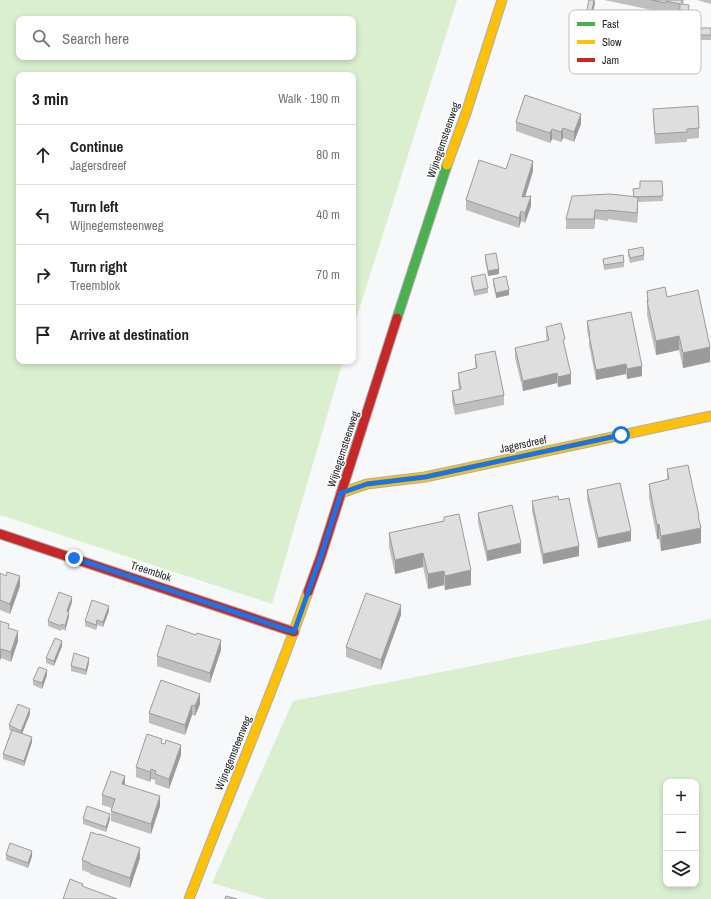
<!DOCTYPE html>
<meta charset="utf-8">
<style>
body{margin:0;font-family:"Archivo Narrow",sans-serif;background:#f2f2f2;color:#222}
.controls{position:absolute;right:12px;bottom:12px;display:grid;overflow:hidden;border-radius:8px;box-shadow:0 2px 6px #0003}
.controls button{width:36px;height:36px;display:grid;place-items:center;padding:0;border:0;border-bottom:1px solid #e0e0e0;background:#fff;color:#222;font:20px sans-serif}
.stop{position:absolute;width:12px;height:12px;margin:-9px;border:3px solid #1a73e8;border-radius:50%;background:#fff}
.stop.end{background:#1a73e8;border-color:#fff;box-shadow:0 1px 4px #0008}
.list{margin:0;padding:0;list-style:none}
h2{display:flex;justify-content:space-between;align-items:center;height:52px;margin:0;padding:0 16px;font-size:17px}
h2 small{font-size:13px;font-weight:400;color:#767676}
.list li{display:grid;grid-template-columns:26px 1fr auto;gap:12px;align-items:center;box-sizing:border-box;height:60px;padding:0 16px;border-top:1px solid #e0e0e0}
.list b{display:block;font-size:15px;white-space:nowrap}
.list p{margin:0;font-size:13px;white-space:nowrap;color:#767676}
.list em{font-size:13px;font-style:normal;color:#767676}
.icon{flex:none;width:22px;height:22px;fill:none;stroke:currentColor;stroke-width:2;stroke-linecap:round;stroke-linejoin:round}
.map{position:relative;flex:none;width:711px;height:899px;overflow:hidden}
.search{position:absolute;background:#fff;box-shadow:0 2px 6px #0003;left:16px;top:16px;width:340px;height:44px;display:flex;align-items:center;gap:10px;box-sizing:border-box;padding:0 14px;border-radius:8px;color:#767676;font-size:15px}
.panel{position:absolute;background:#fff;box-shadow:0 2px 6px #0003;left:16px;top:72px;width:340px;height:292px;border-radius:8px}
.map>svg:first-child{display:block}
.green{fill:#daefd0;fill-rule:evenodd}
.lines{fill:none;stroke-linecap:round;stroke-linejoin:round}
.fast-casing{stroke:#acadaf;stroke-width:11}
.slow-casing{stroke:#acadaf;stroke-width:11}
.jam-casing{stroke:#acadaf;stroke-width:11}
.fast{stroke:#4caf50;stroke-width:9}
.slow{stroke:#ffc107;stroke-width:9}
.jam{stroke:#c62828;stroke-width:9}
.wall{fill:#c0bfc0}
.shaded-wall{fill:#9c9b9c}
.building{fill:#dfdedf;stroke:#9c9b9c}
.route{stroke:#1a73e8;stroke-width:5}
.labels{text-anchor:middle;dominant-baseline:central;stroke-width:3;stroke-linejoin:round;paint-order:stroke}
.street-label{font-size:11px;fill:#262729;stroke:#fff}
.key{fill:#fff;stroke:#bebebf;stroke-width:1}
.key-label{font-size:11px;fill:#262729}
</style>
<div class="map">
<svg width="711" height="899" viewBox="0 0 711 899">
<rect width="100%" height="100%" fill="#f6f8fa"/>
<path class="green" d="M0 0H457L353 329V75H19V361H343L272 604 0 515ZM19 19H353V57H19Z
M711 619V899H266L212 883 293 701ZM666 782H696V884H666Z"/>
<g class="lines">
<defs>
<path id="fast" d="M397 318 447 165"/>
<path id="slow" d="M447 165 466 113 502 0
M341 493 367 484 425 477 711 416
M189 899C228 796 272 695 308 592"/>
<path id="jam" d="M0 534 294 632
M308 592 321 556 397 318"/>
</defs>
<use href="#fast" class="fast-casing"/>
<use href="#slow" class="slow-casing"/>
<use href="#jam" class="jam-casing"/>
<use href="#fast" class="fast"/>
<use href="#slow" class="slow"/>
<use href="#jam" class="jam"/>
</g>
<path class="wall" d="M595 0V3L590 25 585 24V19Z
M604 0H684L683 4 689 14 687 37 679 36V14L666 11V13Z
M697 0H711V4Z
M674 20 672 33 662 31V26Z
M697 28H711V40H698Z
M653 109 699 128V138L687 139V142L655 144 653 119Z
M516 122 581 124 574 142 563 138 561 142 552 139 550 143 516 131Z
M506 169 533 171 525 197 531 206 525 223 521 221 519 228 466 210V200Z
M662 181 663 201 638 202 637 223 608 219V221L595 219 594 229H566V219L634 197 640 188Z
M628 250 644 255V260L630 263 628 255Z
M485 255 499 274 488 276 485 260Z
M603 259 624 262V267L604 270Z
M471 277 488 288V293L474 296 471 282Z
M493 279 509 295 496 298 493 284Z
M647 291 667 297 710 362 683 368 679 350 656 355 647 315Z
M587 321 642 376 627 379 626 374 596 380 589 345V339L587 331Z
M546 327 565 347 571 384 558 387 557 383 523 391 515 358V348L547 341 546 337Z
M475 355 504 395V405L455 415 452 401V391L459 390 458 382V373L476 369 475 365Z
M667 469 699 520 701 543 661 551 659 539H657L649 498V484L667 480Z
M587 490 631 541 598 548 587 500Z
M559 500 579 556 543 564 532 511V501Z
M478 513 521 553 487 561 478 523Z
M444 517 471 585 445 590 444 585 428 589 423 567 395 574 389 547V533L444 521Z
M0 573 20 586 10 614 0 610Z
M72 602 69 611V617L65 631 62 629 61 631 48 626V621Z
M109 611 103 627 97 625 96 630 85 626V621Z
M401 615 381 670 346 657V647Z
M0 621 9 628 18 641 11 662 1 658Z
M62 646 54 666 46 663V658Z
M221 650 210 683 157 666V656Z
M89 663 86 675 71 671V666Z
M47 675 42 689 33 685V680Z
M200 704 195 716 192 715 185 735 149 723V713Z
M30 714 22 734 32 742 24 766 3 759V754L11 731 9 730V725Z
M162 743 181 755 169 789 155 784V780L151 779 150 782 136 777V767Z
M125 785 160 806 151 834 111 821V811L112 808 102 805V795Z
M83 819H110L106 832 83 824Z
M6 855 32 856 28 868 6 860Z
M140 858 130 888 90 874V873L82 870V860Z"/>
<path class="shaded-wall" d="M594 0 595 3 590 25V20Z
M689 5V14L687 37V27Z
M581 114V124L574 142V132Z
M563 128V138L561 142V132Z
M552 129V139L550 143V133Z
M533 161V171L522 207V197Z
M531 196V206L525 223V213Z
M638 197V207L637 223V213Z
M595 210V219L594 229V219Z
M521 211V221L519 228V218Z
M499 269V274L488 276V271Z
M509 290V295L496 298V293Z
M679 336V350L656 355V341Z
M710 347V362L683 368V353Z
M626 364V374L596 380V370Z
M642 366V376L627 379V369Z
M557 373V383L523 391V381Z
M571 374V384L558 387V377Z
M699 516V529L701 528V543L661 551V536Z
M659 524V539H657V525Z
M631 531V541L598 548V538Z
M521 543V553L487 561V551Z
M579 546V556L543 564V554Z
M423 553V567L395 574V560Z
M471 570V585L445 590V576Z
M444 571V585L428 589V574Z
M20 576V586L10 614V604Z
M72 597V602L67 616V611Z
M401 605V615L381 670V660Z
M109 606V611L103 627V622Z
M69 612V617L65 631V626Z
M97 620V625L96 630V625Z
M18 631V641L11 662V652Z
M221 640V650L210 683V673Z
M62 641V646L54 666V661Z
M1 649V658L0 661V651Z
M89 658V663L86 675V670Z
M47 670V675L42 689V683Z
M200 694V704L195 716V706Z
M192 705V715L185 735V725Z
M30 709V714L21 736V731Z
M32 737V742L24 766V761Z
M181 745V755L169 789V779Z
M151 769V779L150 782V772Z
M125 776V785L122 784Z
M160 796V806L151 834V824Z
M110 814V819L106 832V827Z
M140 848V858L130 888V878Z
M32 851V856L28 868V863Z"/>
<path class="building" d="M589 0H594L590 20 585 19Z
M651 0H682L681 4 689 5 687 27H679L680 4 666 1V3Z
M697 28H711V35H698Z
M525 95 581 114 574 132 563 128 561 132 552 129 550 133 516 122Z
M698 106 699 128 687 129V132L655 134 653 109Z
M511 154 533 161 522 197 531 196 525 213 521 211 519 218 466 200 479 160 506 169Z
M640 181H662L663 196 634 197 633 189 640 188Z
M610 194 638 197 637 213 608 210V211L595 210 594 219H566L572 196Z
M643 247 644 255 630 258 628 250Z
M496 253 499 269 488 271 485 255Z
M623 255 624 262 604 265 603 259Z
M485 274 488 288 474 291 471 277Z
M506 276 509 290 496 293 493 279Z
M665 287 667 297 698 290 710 347 683 353 679 336 656 341 647 301H648L647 291Z
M631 312 642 366 627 369 626 364 596 370 589 335H590L587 321Z
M561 323 565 339 563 340 571 374 558 377 557 373 523 381 515 348 549 340 546 327Z
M495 351 504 395 455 405 452 391 461 389 458 373 477 368 475 355Z
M688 465 699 516H698L701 528 661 536 659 524 657 525 649 484 669 479 667 469Z
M620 483 631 531 598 538 587 490Z
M558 496 559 500 569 498 579 546 543 554 532 501Z
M512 505 521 543 487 551 478 513Z
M459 514 471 570 445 576 444 571 428 574 423 553 395 560 389 533 444 521V517Z
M7 572 20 576 10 604 0 600V573L6 576Z
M59 592 72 597 67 611 69 612 65 626 62 624 61 626 48 621Z
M366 593 401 605 381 660 346 647Z
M92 600 109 606 103 622 97 620 96 625 85 621Z
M0 621 9 624 8 628 18 631 11 652 1 649 0 651Z
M167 625 196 635 197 633 221 640 210 673 157 656Z
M55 638 62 641 54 661 46 658Z
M74 653 89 658 86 670 71 666Z
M39 667 47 670 42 683 33 680Z
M161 680 200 694 195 706 192 705 185 725 149 713Z
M18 704 30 709 21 731 9 725Z
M12 730 32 737 24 761 3 754Z
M147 734 162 739 161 743 165 744 166 740 181 745 169 779 155 774 156 771 151 769 150 772 136 767Z
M111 771 125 776 122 784 160 796 151 824 111 811 115 799 102 795Z
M87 806 110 814 106 827 83 819Z
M91 832 99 835V834L140 848 130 878 90 864V863L82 860Z
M10 843 32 851 28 863 6 855Z
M70 879 83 884 82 886 117 899H63Z
M226 896 237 899H225Z"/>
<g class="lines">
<path class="route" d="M74 558 294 632 321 556 341 493 367 484 425 477 621 435"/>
</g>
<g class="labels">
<g class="street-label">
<text transform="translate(443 140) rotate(-71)">Wijnegemsteenweg</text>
<text transform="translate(523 444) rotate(-12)">Jagersdreef</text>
<text transform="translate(343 449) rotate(-72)">Wijnegemsteenweg</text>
<text transform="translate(151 571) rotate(18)">Treemblok</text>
<text transform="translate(233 753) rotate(-68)">Wijnegemsteenweg</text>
</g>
</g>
<rect x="569" y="10" width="132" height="64" rx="6" class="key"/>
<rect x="577" y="22" width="18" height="4" fill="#4caf50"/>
<rect x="577" y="40" width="18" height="4" fill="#ffc107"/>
<rect x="577" y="58" width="18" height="4" fill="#c62828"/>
<g class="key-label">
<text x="602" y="28">Fast</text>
<text x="602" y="46">Slow</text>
<text x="602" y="64">Jam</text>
</g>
</svg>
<div class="controls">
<button>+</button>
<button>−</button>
<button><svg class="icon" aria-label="layers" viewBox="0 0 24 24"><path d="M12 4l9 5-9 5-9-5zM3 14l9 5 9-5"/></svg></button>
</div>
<div class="stop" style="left:621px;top:435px"></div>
<div class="stop end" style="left:74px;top:558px"></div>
<div class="search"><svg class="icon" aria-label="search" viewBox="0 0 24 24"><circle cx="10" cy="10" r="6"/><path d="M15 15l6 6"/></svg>Search here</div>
<section class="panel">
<h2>3 min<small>Walk · 190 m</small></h2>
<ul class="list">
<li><svg class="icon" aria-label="ahead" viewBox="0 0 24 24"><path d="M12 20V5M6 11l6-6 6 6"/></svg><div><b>Continue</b><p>Jagersdreef</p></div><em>80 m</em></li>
<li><svg class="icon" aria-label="left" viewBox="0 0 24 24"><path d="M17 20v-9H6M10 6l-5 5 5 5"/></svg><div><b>Turn left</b><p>Wijnegemsteenweg</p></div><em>40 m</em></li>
<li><svg class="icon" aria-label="right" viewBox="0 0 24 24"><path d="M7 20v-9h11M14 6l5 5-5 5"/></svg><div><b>Turn right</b><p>Treemblok</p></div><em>70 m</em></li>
<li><svg class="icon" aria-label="arrive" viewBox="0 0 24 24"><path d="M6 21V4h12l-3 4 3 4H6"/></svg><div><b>Arrive at destination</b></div></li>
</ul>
</section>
</div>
